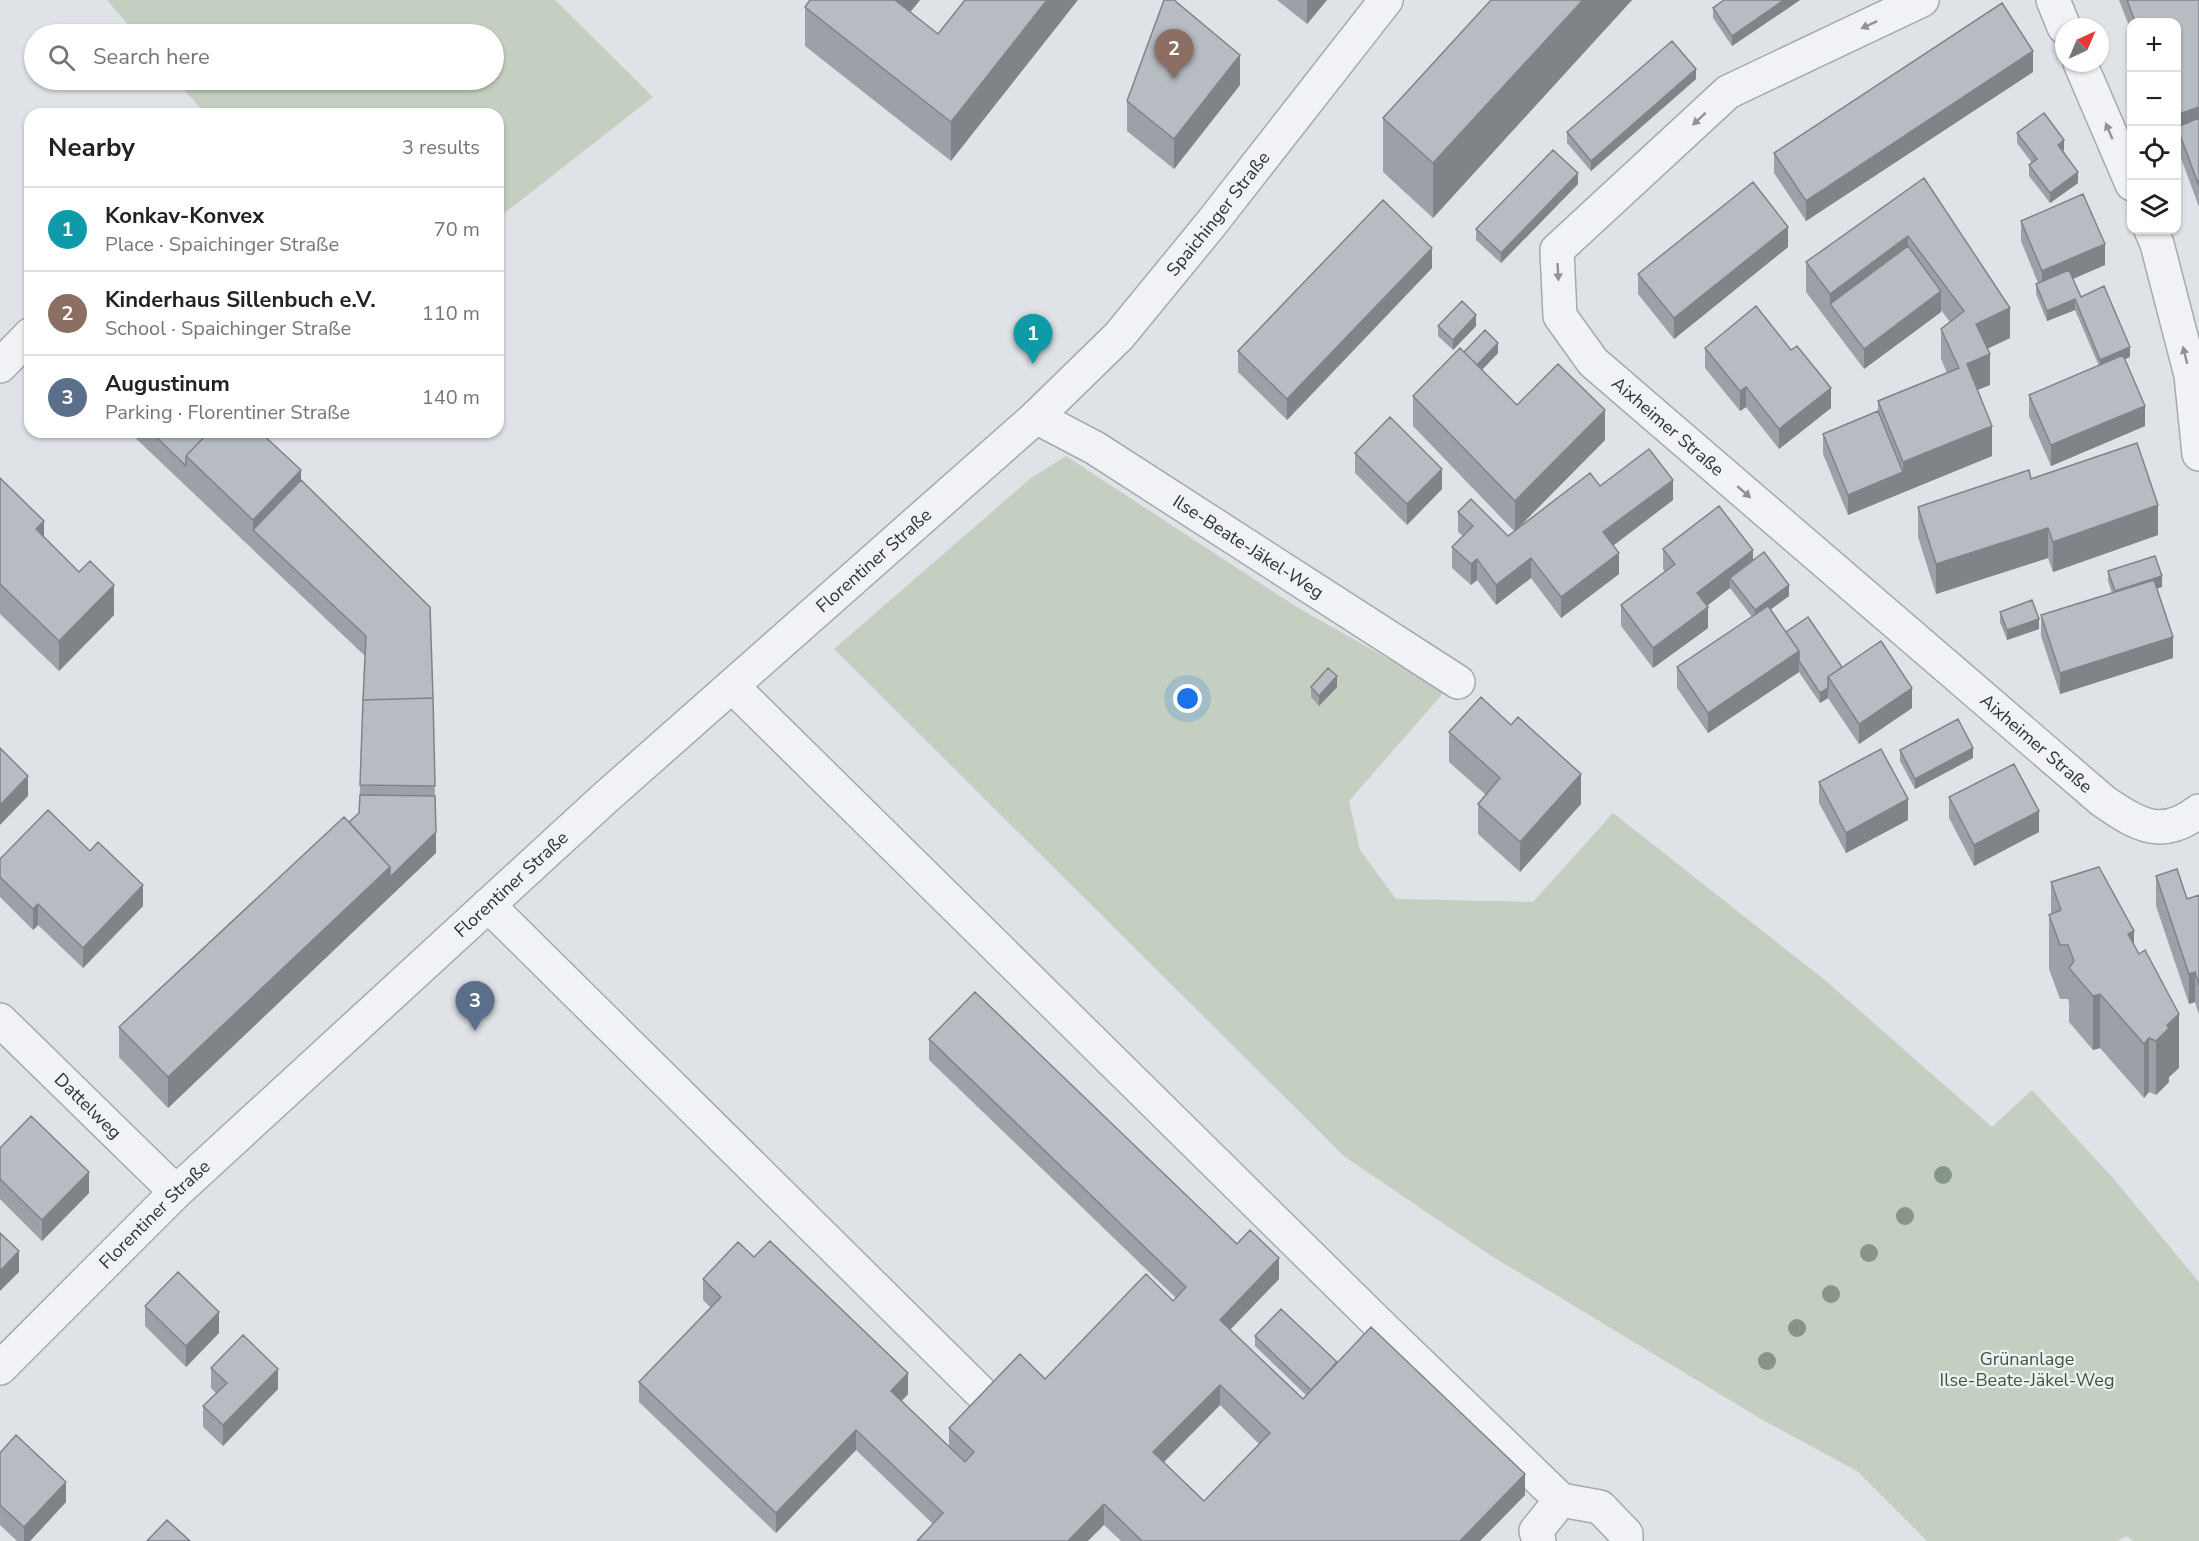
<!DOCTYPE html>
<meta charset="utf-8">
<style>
body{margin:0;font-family:"Nunito Sans",sans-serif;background:#f6f6f6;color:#222}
.controls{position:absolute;right:18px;top:18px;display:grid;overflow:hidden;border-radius:12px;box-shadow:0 2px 4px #0004}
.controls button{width:54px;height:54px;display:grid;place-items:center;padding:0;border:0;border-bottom:2px solid #e0e0e0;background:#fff;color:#222;font:30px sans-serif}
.compass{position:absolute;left:2055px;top:18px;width:54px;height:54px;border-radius:50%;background:#fff;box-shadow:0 2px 4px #0004;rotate:44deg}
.you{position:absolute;left:1188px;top:699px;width:21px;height:21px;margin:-15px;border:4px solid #fff;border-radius:50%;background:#1a73e8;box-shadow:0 0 0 9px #1a73e833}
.badge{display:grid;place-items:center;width:39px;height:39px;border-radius:50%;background:#1a73e8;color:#fff;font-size:20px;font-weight:700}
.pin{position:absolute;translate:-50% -50px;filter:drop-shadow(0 2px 3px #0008)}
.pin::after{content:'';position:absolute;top:32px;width:21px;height:18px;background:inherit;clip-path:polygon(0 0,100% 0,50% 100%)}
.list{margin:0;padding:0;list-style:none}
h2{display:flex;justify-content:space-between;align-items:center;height:78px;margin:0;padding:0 24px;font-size:26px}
h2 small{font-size:20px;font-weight:400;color:#767676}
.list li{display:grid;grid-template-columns:39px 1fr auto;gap:18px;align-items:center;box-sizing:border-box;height:84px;padding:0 24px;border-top:2px solid #e0e0e0}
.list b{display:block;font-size:22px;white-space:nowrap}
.list p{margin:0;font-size:20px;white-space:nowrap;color:#767676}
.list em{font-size:20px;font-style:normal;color:#767676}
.icon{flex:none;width:33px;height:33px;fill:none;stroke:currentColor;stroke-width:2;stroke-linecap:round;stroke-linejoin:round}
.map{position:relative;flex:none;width:2199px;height:1541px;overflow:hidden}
.search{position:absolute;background:#fff;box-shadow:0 2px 4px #0004;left:24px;top:24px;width:480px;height:66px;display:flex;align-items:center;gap:15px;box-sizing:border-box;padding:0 21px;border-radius:33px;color:#767676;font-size:22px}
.panel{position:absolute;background:#fff;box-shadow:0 2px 4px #0004;left:24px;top:108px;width:480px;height:330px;border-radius:18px}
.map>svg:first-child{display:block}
.green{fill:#c5cfc1}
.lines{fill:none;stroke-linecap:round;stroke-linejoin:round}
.minor-casing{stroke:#a5a9b0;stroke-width:36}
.minor{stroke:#f1f2f5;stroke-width:33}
.tree{fill:#869587}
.wall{fill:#9da1a7;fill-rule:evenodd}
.shaded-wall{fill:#808388}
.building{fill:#b7bbc2;stroke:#808388;stroke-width:1.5;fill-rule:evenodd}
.oneway{fill:#8e9198}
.labels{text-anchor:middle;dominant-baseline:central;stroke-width:4.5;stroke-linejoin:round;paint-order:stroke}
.street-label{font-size:18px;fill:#2a303c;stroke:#eef1f4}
.park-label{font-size:18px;fill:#3e5639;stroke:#eef1f4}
</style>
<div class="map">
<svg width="2199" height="1541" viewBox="0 0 2199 1541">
<rect width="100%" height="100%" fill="#dfe2e6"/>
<path class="green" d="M107 0H555L653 97 498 218V114H205L176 80H494V34H136Z
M1066 456 1295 606 1445 691 1349 801 1360 850 1396 899 1533 902 1613 813 1826 981 1992 1127 2032 1090 2112 1177 2199 1282V1541H2133L2127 1536 2117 1541H1927L1857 1471 1761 1419 1490 1255 1345 1157 834 649 1031 478Z"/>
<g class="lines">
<defs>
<g id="minor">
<path id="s1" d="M1922 0 1728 92 1557 250 1560 316 1593 362 2103 801C2138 825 2162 840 2199 811"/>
<path d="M2053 0 2064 27"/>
<path d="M2080 63 2132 184"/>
<path d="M2151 230 2157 244 2191 375 2199 454"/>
<path d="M0 366 30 335"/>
<path id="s2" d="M1036 417 1095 448 1458 682"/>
<path d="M732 686 1380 1325 1561 1500 1600 1507 1626 1534V1541"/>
<path d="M488 905 979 1391"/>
<path id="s3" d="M0 1020 176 1192"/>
<path id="s4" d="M0 1368 176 1192 605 798 1036 417 1119 336 1210 225 1386 0"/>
<path d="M1539 1541 1536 1531 1561 1500"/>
</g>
</defs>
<use href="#minor" class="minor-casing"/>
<use href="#minor" class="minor"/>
</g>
<g class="tree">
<circle cx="1943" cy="1175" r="9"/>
<circle cx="1905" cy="1216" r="9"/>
<circle cx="1869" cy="1253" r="9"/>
<circle cx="1831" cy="1294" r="9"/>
<circle cx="1797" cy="1328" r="9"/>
<circle cx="1767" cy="1361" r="9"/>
</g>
<path class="wall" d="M810 0H920L910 12 938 34 965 0 951 161 805 46V7Z
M1277 0H1327L1307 24Z
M1491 0H1632L1433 218 1383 172V118Z
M1724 0H1800L1732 46 1713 18V8Z
M2119 0H2199V207L2177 147 2176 22H2132V34Z
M2033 72 1806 221 1774 173V153Z
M1696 79 1591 171 1567 143V132Z
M1240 85 1174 169 1127 131V101Z
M2017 133 2064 150 2062 151 2078 183 2050 203 2029 176V165L2032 163 2017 143Z
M1924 178 2010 338 1987 349 1990 385 1977 390 1992 456 1848 515 1823 454V434L1878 411V401L1947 373 1941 359V329L1950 322 1941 310V312L1864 369 1806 292V262Z
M1578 184 1501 263 1476 240V229Z
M2021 221 2105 265 2073 279 2081 297 2130 357 2125 359 2145 426 2051 466 2029 416V395L2099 366 2075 310 2047 321 2036 294V284L2038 283 2021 241Z
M1788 247 1674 339 1638 294V274Z
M1432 268 1287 420 1238 372V351Z
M1438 326H1476L1453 350 1438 336Z
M1705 348 1831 408 1779 449 1746 407 1740 411 1705 368Z
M1464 352 1498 353 1482 370 1517 405 1605 440 1516 530 1600 486 1673 500 1613 546 1619 574 1561 618 1531 578 1496 605 1477 580 1471 585 1452 568V547L1463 536 1458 532V512L1508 536 1514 531 1413 426V396Z
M129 432H260L301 480 433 698 436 853 168 1108 119 1057V1027L359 813 365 656Z
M1355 453 1442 489 1407 525 1355 473Z
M0 478 44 537 79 572 114 615 59 671 0 614Z
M2031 479 2158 535 2053 572 2048 558 1936 594 1918 537V507Z
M1663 549 1753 560 1789 596 1771 609 1786 632 1842 667 1912 708 1859 744 1828 698 1820 703 1799 672 1708 733 1677 688V667L1752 617 1730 588 1707 606 1708 628 1653 668 1621 626V605L1665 572 1663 569Z
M2108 571 2162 587 2157 588 2173 658 2060 694 2041 636V615L2112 593 2108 581Z
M2000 612 2039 629 2007 640 2000 622Z
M1311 687H1337L1319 706 1311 697Z
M1449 732 1581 804 1520 872 1478 834V804L1486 795 1449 762Z
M1900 750 1973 758 1915 789 1900 761Z
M1819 782 1908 820 1846 853 1819 803Z
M1949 797 2039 832 1974 866 1949 818Z
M90 851 143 906 83 968 38 925 33 930 0 897V859Z
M2156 876 2187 899 2199 895V1015L2195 1002 2189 1004 2156 906Z
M2051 882 2179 1068 2169 1077V1082L2156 1095 2149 1092 2144 1098 2100 1048 2093 1050 2069 1022V1003L2068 999H2060L2049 969V915L2051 914Z
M929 1039 1237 1244 1279 1279 1230 1330 1303 1399 1306 1395 1255 1346V1336L1337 1362 1525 1495 1480 1541H1121L1104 1525 933 1524 856 1450 776 1533 639 1402V1382L711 1308 703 1300V1279L754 1257 908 1394 902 1401 949 1446V1428L1045 1379 1173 1301 1176 1298 929 1060ZM1220 1405 1259 1444 1204 1501 1164 1462Z
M0 1148 89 1193 42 1241 0 1199Z
M145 1306 219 1333 186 1367 145 1326Z
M211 1368 278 1389 223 1446 203 1427V1406L216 1393 211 1388Z
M0 1453 66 1502 30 1541H17L0 1525Z"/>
<path class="shaded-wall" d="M891 0H920L891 36Z
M1047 0H1078L951 161V122Z
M1307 0H1327L1307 24Z
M1583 0H1632L1433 218V163Z
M1784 0H1800L1732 46V36Z
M2033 51V72L1806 221V201Z
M1240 55V85L1174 169V139Z
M1696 69V79L1591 171V161Z
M2199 107V128L2177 127 2176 136V115Z
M2064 140V150L2058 155V145Z
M2078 172V183L2050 203V193Z
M1578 173V184L1501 263V253Z
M1788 227V247L1674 339V318Z
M1908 236V266L1830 304V294Z
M2105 244V265L2042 292V271Z
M1432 248V268L1287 420V399Z
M1941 291V312L1864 369V349Z
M2075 299V310L2047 321V311Z
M2010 308V338L1976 354V324Z
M1476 315V326L1453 350V340Z
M1498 343V353L1474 378V367Z
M2130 347V357L2100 370V360Z
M1990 354V385L1967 394V364Z
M1746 387V407L1740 411V391Z
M1831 388V408L1779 449V429Z
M2145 406V426L2051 466V445Z
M1605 410V440L1515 531V501Z
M1992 426V456L1848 515V495L1903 472V462Z
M1442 469V489L1407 525V504Z
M301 470V500L253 530V550V520Z
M1673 480V500L1603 553V532Z
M2158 505V535L2053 572V542Z
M44 521V551L36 529Z
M2048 528V558L1936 594V564Z
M1753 550V571L1730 578V588L1697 613V593Z
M1619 553V574L1561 618V597Z
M1531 558V578L1496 605V585Z
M1477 559V580L1471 585V564Z
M2162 576V587L2115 601V591Z
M114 585V615L59 671V641Z
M1789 585V596L1755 621V610Z
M1708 607V628L1653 668V648Z
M2039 619V629L2007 640V630Z
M2173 637V658L2060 694V673Z
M1799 651V672L1708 733V713Z
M1337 676V687L1319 706V696Z
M1828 688V698L1820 703V693Z
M1912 688V708L1859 744V724Z
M1973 748V758L1915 789V779Z
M1581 774V804L1520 872V842Z
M28 776V796L0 825V805Z
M1908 799V820L1846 853V833Z
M2039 811V832L1974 866V845Z
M436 832V853L168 1108V1077L390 867Z
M143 885V906L83 968V948Z
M38 904V925L33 930V909Z
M2134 931V985L2128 934Z
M2195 972V1002L2189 1004V974Z
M2100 994V1048L2093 1050V996Z
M2179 1014V1068L2169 1077V1082L2156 1095V1041L2167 1025Z
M2149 1038V1092L2144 1098V1044Z
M89 1172V1193L42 1241V1220Z
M19 1251V1272L0 1291V1271Z
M1279 1258V1279L1220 1340V1320Z
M219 1312V1333L186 1367V1346Z
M278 1369V1389L223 1446V1425Z
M908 1373V1394L891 1411V1391Z
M1220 1385V1405L1153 1473V1452Z
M856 1430V1450L776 1533V1513Z
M1525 1474V1495L1480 1541H1460Z
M66 1482V1502L30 1541H24V1527Z
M1104 1504V1525L1088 1541H1068Z"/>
<path class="building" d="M810 0H895L938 34 965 0H1047L951 122 805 7Z
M1164 0H1174L1240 55 1174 139 1127 101Z
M1491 0H1583L1433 163 1383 118Z
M1724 0H1784L1732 36 1713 8Z
M2127 0H2199V107L2176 115V22H2135Z
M2002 3 2033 51 1806 201 1774 153Z
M1672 41 1696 69 1591 161 1567 132Z
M2044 113 2064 140 2058 145 2078 172 2050 193 2029 165 2037 159 2017 133Z
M2199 118V186L2177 127Z
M1553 150 1578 173 1501 253 1476 229Z
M1924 178 2010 308 1976 324 1990 354 1967 364 1992 426 1903 462 1878 401 1959 368 1941 329 1964 311 1908 236 1830 294 1806 262Z
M1753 182 1788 227 1674 318 1638 274Z
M2083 194 2105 244 2042 271 2021 221Z
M1383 200 1432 248 1287 399 1238 351Z
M1908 246 1941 291 1864 349 1830 304Z
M2069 270 2081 297 2104 286 2130 347 2100 360 2075 299 2047 311 2036 284Z
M1462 301 1476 315 1453 340 1438 326Z
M1756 306 1791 350 1797 346 1831 388 1779 429 1746 387 1740 391 1705 348Z
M1485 330 1498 343 1477 365 1464 352Z
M1460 348 1517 405 1558 364 1605 410 1515 501 1413 396Z
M2123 355 2145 406 2051 445 2029 395Z
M1878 411 1903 472 1848 495 1823 434Z
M1390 417 1442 469 1407 504 1355 453Z
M151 432H209L186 456V466Z
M209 432H260L301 470 253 520 186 456Z
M2137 443 2158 505 2053 542 2048 528 1936 564 1918 507 2029 470 2031 479Z
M1649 449 1673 480 1603 532 1619 553 1561 597 1531 558 1496 585 1477 559 1471 564 1452 547 1473 526 1458 512 1471 499 1508 536 1590 473 1600 486Z
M0 478 44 521 36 529 79 572 90 561 114 585 59 641 0 584Z
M301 480 430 607 433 698 363 700 366 636 253 530Z
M1719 506 1753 550 1697 593 1708 607 1653 648 1621 605 1675 564 1663 549Z
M1764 552 1789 585 1755 610 1730 578Z
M2155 556 2162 576 2115 591 2108 571Z
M2154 580 2173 637 2060 673 2041 615Z
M2032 600 2039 619 2007 630 2000 612Z
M1768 606 1799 651 1708 713 1677 667Z
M1808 617 1842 667 1828 677V688L1820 693 1799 661V651L1786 632Z
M1881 641 1912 688 1859 724 1828 677Z
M1328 668 1337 676 1319 696 1311 687Z
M1481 697 1511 725 1518 717 1581 774 1520 842 1478 804 1500 778 1449 732Z
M433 698 435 786 360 785 363 700Z
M1958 719 1973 748 1915 779 1900 750Z
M0 748 28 776 0 805Z
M1881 749 1908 799 1846 833 1819 782Z
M2014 764 2039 811 1974 845 1949 797Z
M360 795 435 796 436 832 390 877V867L349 822 359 813Z
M48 810 90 851 98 842 143 885 83 948 38 904 33 909 0 877V859Z
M344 817 390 867 168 1077 119 1027Z
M2099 867 2134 931 2128 934 2139 954 2145 950 2179 1014 2167 1025 2169 1028 2156 1041 2149 1038 2144 1044 2100 994 2093 996 2069 968 2074 961 2068 945H2060L2049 915 2061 910 2051 882Z
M2177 869 2187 899 2199 895V985L2195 972 2189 974 2156 876Z
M975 992 1237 1244 1250 1230 1279 1258 1220 1320 1303 1399 1371 1327 1525 1474 1460 1541H1142L1104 1504 1068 1541H917L943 1513 856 1430 776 1513 639 1382 721 1297 703 1279 738 1242 754 1257 770 1241 908 1373 891 1391 965 1462 974 1452 949 1428 1020 1354 1045 1379 1146 1274 1173 1301 1186 1287 929 1039ZM1220 1385 1270 1433 1204 1501 1153 1452Z
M31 1116 89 1172 42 1220 0 1179V1148Z
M0 1233 19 1251 0 1271Z
M178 1272 219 1312 186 1346 145 1306Z
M1281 1309 1337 1362 1311 1390 1255 1336Z
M243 1335 278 1369 223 1425 203 1406 227 1383 211 1368Z
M16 1435 66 1482 24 1527 0 1505V1453Z
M167 1520 190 1541H147Z"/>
<defs><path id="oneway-solid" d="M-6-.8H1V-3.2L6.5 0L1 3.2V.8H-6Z" transform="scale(1.5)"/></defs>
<g class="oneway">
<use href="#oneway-solid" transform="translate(1869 25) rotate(155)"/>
<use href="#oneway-solid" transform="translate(1699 119) rotate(137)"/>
<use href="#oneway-solid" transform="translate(2109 131) rotate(-113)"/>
<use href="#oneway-solid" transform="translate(1558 272) rotate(87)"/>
<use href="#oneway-solid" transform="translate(2185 355) rotate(-104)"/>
<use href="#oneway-solid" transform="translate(1744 492) rotate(41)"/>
</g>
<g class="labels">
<g class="street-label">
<text stroke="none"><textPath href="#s4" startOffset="1680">Spaichinger Straße</textPath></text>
<text stroke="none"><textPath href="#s1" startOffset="669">Aixheimer Straße</textPath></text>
<text stroke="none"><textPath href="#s2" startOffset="249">Ilse-Beate-Jäkel-Weg</textPath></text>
<text stroke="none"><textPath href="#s4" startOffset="1190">Florentiner Straße</textPath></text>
<text stroke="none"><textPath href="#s1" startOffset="1155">Aixheimer Straße</textPath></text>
<text stroke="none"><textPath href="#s4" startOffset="704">Florentiner Straße</textPath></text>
<text stroke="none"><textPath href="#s3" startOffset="123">Dattelweg</textPath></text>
<text stroke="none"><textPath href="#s4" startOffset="218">Florentiner Straße</textPath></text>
</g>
<g class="park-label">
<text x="2027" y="1359">Grünanlage<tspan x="2027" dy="21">Ilse-Beate-Jäkel-Weg</tspan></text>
</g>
</g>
</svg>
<div class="controls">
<button>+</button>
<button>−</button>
<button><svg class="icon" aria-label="locate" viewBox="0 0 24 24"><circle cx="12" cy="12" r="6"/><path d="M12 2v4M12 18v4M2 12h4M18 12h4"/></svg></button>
<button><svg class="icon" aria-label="layers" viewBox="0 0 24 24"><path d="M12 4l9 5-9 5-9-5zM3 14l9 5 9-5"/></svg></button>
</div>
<svg class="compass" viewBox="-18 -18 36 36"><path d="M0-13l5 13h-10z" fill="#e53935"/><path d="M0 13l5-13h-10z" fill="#767676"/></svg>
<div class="you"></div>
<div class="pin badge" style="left:1033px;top:364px;background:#0f9aa8">1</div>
<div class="pin badge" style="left:1174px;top:79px;background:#8d6e63">2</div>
<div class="pin badge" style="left:475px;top:1031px;background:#5c6f8a">3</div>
<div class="search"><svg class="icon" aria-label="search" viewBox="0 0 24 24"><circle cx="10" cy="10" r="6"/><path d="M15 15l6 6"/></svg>Search here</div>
<section class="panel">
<h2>Nearby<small>3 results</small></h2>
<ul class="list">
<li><span class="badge" style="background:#0f9aa8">1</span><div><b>Konkav-Konvex</b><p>Place · Spaichinger Straße</p></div><em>70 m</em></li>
<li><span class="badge" style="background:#8d6e63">2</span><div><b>Kinderhaus Sillenbuch e.V.</b><p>School · Spaichinger Straße</p></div><em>110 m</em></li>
<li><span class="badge" style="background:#5c6f8a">3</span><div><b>Augustinum</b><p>Parking · Florentiner Straße</p></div><em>140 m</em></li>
</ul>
</section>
</div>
